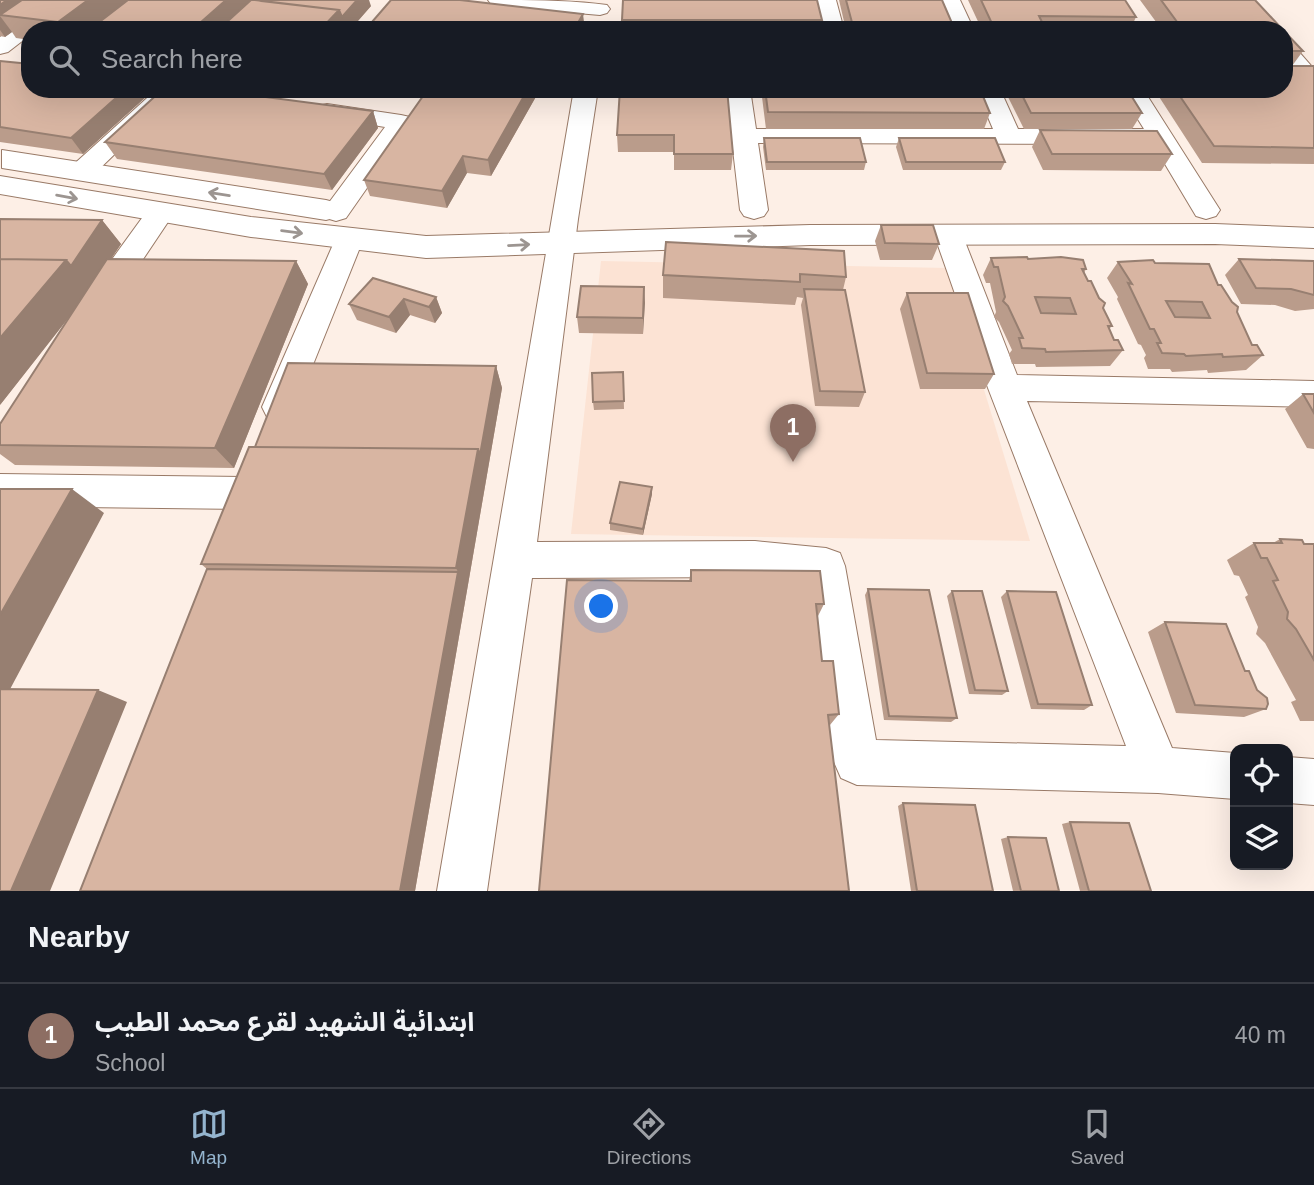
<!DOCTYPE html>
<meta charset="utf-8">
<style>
body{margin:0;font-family:Helvetica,"Noto Sans Arabic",sans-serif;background:#20242c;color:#f1f3f6}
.controls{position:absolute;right:21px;bottom:21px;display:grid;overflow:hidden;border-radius:14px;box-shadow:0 7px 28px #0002}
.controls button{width:63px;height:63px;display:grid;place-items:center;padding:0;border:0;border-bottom:2px solid #363941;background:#171b24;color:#f1f3f6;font:35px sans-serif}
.you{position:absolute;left:602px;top:607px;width:24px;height:24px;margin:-18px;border:5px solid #fff;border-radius:50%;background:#1a73e8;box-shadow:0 0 0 10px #1a73e833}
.badge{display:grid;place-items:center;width:46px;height:46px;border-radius:50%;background:#94b4ce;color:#fff;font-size:23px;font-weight:700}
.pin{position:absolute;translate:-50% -58px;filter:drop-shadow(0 2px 4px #0008)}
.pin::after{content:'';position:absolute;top:37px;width:24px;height:21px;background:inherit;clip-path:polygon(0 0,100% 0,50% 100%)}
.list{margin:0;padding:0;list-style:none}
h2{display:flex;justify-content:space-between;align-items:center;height:91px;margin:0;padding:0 28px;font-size:30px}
h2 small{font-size:23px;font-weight:400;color:#9ea1a6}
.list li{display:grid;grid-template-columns:46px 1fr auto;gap:21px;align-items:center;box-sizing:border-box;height:105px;padding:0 28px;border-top:2px solid #363941}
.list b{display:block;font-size:26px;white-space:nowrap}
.list p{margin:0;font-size:23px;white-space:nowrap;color:#9ea1a6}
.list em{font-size:23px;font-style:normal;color:#9ea1a6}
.icon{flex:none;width:38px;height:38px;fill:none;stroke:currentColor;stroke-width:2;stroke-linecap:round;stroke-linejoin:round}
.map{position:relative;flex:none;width:1314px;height:891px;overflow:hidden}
.search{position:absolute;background:#171b24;box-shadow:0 7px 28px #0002;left:21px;right:21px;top:21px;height:77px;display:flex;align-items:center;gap:18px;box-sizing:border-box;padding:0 24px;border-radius:28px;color:#9ea1a6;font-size:26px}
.sheet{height:196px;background:#171b24}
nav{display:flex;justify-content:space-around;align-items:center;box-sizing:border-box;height:98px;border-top:2px solid #363941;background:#171b24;font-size:19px;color:#9ea1a6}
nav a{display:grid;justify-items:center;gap:4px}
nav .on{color:#94b4ce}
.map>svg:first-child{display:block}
.built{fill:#fce3d4}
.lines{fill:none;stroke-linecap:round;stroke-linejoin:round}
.street-casing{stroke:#997a67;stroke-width:2}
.secondary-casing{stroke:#997a67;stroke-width:2}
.street{fill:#fff;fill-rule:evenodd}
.secondary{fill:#fff;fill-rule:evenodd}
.wall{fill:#ba9c8b}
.shaded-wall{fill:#977f71}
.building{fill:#d8b5a2;stroke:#977f71;stroke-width:2;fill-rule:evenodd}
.oneway{stroke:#9c9591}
</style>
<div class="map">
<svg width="1314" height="891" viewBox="0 0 1314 891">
<rect width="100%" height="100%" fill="#fdefe6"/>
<path class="built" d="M601 261 947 268 1030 541 571 534Z"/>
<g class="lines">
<defs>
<path id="street" d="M50 0H73L37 30H30V35L8 52 0 54V37Z
M488 0C527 0 569 0 607 5L610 9 607 13 600 15 498 6 491 4Z
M816 0H836L844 30H822Z
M940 0H960L974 30H952Z
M1284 42 1292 44 1314 69V90L1306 88 1284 63Z
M157 89H182L91 177 82 179 73 177 69 171 73 165Z
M574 89H598L578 219 537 542 755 541 826 548 840 553 845 566 876 740 1126 746 988 388 934 234 938 227 948 225 958 227 962 234 1017 375 1314 381V407L1027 401 1172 748 1235 753V799L1158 793 857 785 841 778 834 762 809 582 755 577 532 578 487 891H437Z
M726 89H750L756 129H993L976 89H1000L1018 129H1144L1119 89H1143L1220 210 1216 216 1206 219 1196 216 1153 144 758 143 768 210 764 216 754 219 744 216 740 210Z
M327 104 401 115 410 117 413 122 346 218 336 221 326 218 322 212 385 127 318 116 315 111 318 106Z
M160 204 170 207 174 213 111 307 100 310 89 307 85 299 89 291 150 207Z
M349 231 359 233 363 240 296 407 291 417 279 420 267 417 262 407 335 240 339 233Z
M0 474 243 477 256 482 261 493 256 504 243 509 0 506Z
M1288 757 1314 759V805L1288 803Z"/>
<path id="secondary" d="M2 150 326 200 337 203 341 210 337 217 326 220 2 168Z
M0 176 251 217 426 236 810 225 1215 224 1314 228V248L1215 244 810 245 426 258 251 237 0 194Z"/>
</defs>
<use href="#street" class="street-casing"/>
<use href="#secondary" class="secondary-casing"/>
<use href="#street" class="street"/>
<use href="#secondary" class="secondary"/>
</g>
<path class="wall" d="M0 0 371 6 350 30H30V40L16 38 12 32 5 37 0 36Z
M839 0H942L955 30H846Z
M968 0H1125L1136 17 1130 30H982Z
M1140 0H1255L1283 30H1162Z
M622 20H822L820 30H622Z
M1284 31 1303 51 1292 66H1314V164L1202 163 1154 89H1284Z
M0 61 148 95 83 154 0 142Z
M230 89H296L288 97Z
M428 89H538V93L491 176 467 173 447 208 370 196 364 180Z
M620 89 733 154 731 170H674V152H618L617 135Z
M761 89H980L990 113 984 129H766Z
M1006 89H1127L1142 113 1132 129H1024L1005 91Z
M373 111 378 128 332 190 117 159 105 142Z
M1040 130 1172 154 1161 171 1043 170 1032 147Z
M764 138 866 162 864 170H766L763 147Z
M899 138 1005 162 1001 170H903L896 147Z
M102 220 121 244 111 259 296 261 308 284 234 468 15 465 0 454V424L70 316 0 405Z
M881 225 939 244 932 260H880L875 241Z
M666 242 846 277 843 290 865 392 859 407 815 406 801 305 803 298 797 297 795 305 663 298V275Z
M991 258 1028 259 1086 269 1084 273 1112 326 1109 329 1114 340 1123 350 1110 366 1036 367 1035 364H1012L1009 354 1012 350 999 322 994 317 996 312 990 283H986L983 275Z
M1239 259 1314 261V309L1295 311 1275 305 1241 304 1225 275Z
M1118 262 1155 263 1218 285 1237 312 1252 345 1263 355 1246 370 1208 373 1207 370 1172 372 1170 369H1148L1144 358 1146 355 1141 345 1138 344 1117 299 1118 297 1107 278Z
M373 278 436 297 442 313 435 323 410 315 396 333 357 320 349 304Z
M644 287 643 334 579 333 577 317Z
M907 293 994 374 985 389H920L900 309Z
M496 366 502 388 415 891H80L207 569 201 564Z
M623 372 624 409 594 410 593 402Z
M1303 394H1314V449L1307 448 1285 409Z
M652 487V494L643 535 610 530V523Z
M1280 539 1304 544H1314V721H1300L1291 702 1296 700 1265 643 1256 634 1258 627 1245 597 1248 595 1239 576 1234 575 1227 560 1254 543H1273Z
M691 570 824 604 817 618 822 661 839 714 830 725 689 581Z
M868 589 957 718 951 722 884 720 865 595Z
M952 591 1008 691 1002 695 969 694 947 596Z
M1007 591 1092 705 1084 710 1031 709 1001 597Z
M1165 622 1245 671 1257 690 1266 709 1244 717 1176 713 1148 632Z
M903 803 993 891H911L898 806Z
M1070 822 1151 891H1080L1062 824Z
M1008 837 1059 891H1013L1001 839Z"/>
<path class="shaded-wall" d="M7 0H55L0 15V5Z
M88 0H132L94 30H63L58 22Z
M226 0H251L218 30H192Z
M357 0H369L371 6 350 30H320L339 10Z
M583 14 585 30H574Z
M0 16 12 32 5 37 0 30Z
M126 89H144L148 95 83 154 71 138Z
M285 89H296L288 97Z
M528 89H538V93L491 176 488 160Z
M373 111 378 128 332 190 324 174Z
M463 156 467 173 447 208 442 191Z
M102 220 121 244 91 289 0 405V338L66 260Z
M296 261 308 284 234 468 215 448Z
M644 287 645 303 643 334V318Z
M436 297 442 313 435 323 429 307Z
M404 299 410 315 396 333 389 317Z
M496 366 502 388 415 891H400L458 572 456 568 478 449Z
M652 487V494L643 535V529Z
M72 489 104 513 0 708V615Z
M98 690 127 702 50 891H11Z"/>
<path class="building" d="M0 0H7L0 5Z
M22 0H88L58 22 0 15Z
M128 0H226L192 30H89Z
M251 0H255L339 10 320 30H218Z
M262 0H357L342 17 339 10 261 1Z
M391 0H460L583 14 574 30H365Z
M623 0H817L822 20H622Z
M846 0H942L955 30H854Z
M981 0H1125L1136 17 1039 16 1046 30H995Z
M1161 0H1255L1283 30H1183Z
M1284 31 1303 51H1284Z
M0 61 30 64V89H126L71 138 0 127Z
M1284 66H1314V148L1214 146 1175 89H1284Z
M163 89H203L373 111 324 174 105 142Z
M428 89H528L488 160 463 156 442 191 364 180Z
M620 89H727L733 154H674V135H617Z
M765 89H980L990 113 768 112Z
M1019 89H1127L1142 113H1031Z
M1040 130 1157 131 1172 154H1052Z
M764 138H860L866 162H767Z
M899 138H995L1005 162H906Z
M0 219 102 220 71 266 66 260 0 259Z
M881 225H933L939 244 885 243Z
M666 242 844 251 846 277 800 274V282L663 275Z
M1027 257 1028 259 1061 257 1083 260 1086 269H1082L1088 281H1091L1099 298 1105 303 1103 308 1112 326H1108L1114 340H1118L1123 350 1046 352 1045 349 1022 348 1019 338H1023L1008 306 1003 301 1005 297 998 267H994L991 258ZM1035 297 1070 298 1076 314 1041 313Z
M0 259 66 260 0 338Z
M107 259 296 261 215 448 0 445V424Z
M1239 259 1314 261V295L1291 289 1256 288Z
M1153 260 1155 263 1209 264 1218 285H1221L1232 302 1238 307 1237 312 1252 345H1257L1263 355 1223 357 1222 354 1186 356 1184 354 1162 353 1157 343H1161L1154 329H1150L1128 283 1132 284 1118 262ZM1166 301 1202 302 1210 318 1175 317Z
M373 278 436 297 429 307 404 299 389 317 349 304Z
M581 286 644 287 643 318 577 317Z
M804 289 845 290 865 392 820 391Z
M907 293H968L994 374 927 373Z
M288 363 496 366 480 455 478 449 255 447Z
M623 372 624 401 593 402 592 373Z
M1303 394H1314V413Z
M249 447 478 449 456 568 201 564Z
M620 482 652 487 643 529 610 523Z
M0 489H72L0 615Z
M1280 539 1302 540 1304 544H1314V660L1296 629 1287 619 1288 612 1273 581 1278 580 1267 558H1261L1254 543H1282Z
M207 569 458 572 400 891H80Z
M691 570 820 571 824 604H816L822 661H833L839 714 828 715 849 891H539L567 580 691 581Z
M868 589 929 590 957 718 889 716Z
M952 591H982L1008 691 975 690Z
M1007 591 1056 592 1092 705 1038 704Z
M1165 622 1226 624 1245 671H1249L1257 690 1267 698 1268 704 1266 709 1195 705Z
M0 689 98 690 11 891H0Z
M903 803 975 805 993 891H917Z
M1070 822 1129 823 1151 891H1089Z
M1008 837 1046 838 1059 891H1021Z"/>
<defs><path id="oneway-shaft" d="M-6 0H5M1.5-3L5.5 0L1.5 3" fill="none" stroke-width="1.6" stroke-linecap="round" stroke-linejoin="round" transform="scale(1.75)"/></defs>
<g class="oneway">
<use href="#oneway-shaft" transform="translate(219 194) rotate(-171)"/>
<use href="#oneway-shaft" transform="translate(67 197) rotate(10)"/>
<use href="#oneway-shaft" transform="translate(292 232) rotate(7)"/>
<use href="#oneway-shaft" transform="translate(746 236) rotate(-1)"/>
<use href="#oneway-shaft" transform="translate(519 245) rotate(-3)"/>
</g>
</svg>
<div class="controls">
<button><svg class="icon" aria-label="locate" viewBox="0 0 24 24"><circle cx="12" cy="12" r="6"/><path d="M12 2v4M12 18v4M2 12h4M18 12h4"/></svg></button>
<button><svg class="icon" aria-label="layers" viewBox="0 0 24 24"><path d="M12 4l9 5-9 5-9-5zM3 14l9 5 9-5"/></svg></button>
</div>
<div class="you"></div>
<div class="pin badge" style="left:793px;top:462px;background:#8d6e63">1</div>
<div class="search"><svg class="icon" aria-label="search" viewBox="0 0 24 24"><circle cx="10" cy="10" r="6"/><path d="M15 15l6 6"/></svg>Search here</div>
</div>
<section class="sheet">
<h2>Nearby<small></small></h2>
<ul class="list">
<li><span class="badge" style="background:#8d6e63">1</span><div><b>ابتدائية الشهيد لقرع محمد الطيب</b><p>School</p></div><em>40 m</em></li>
</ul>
</section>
<nav>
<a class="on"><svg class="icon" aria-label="map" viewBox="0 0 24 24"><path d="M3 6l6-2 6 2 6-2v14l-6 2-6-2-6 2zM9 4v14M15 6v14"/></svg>Map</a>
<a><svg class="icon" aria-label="directions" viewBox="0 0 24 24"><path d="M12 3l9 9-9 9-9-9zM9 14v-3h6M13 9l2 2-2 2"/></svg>Directions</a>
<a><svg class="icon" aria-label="saved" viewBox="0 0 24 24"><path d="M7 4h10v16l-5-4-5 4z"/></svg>Saved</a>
</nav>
